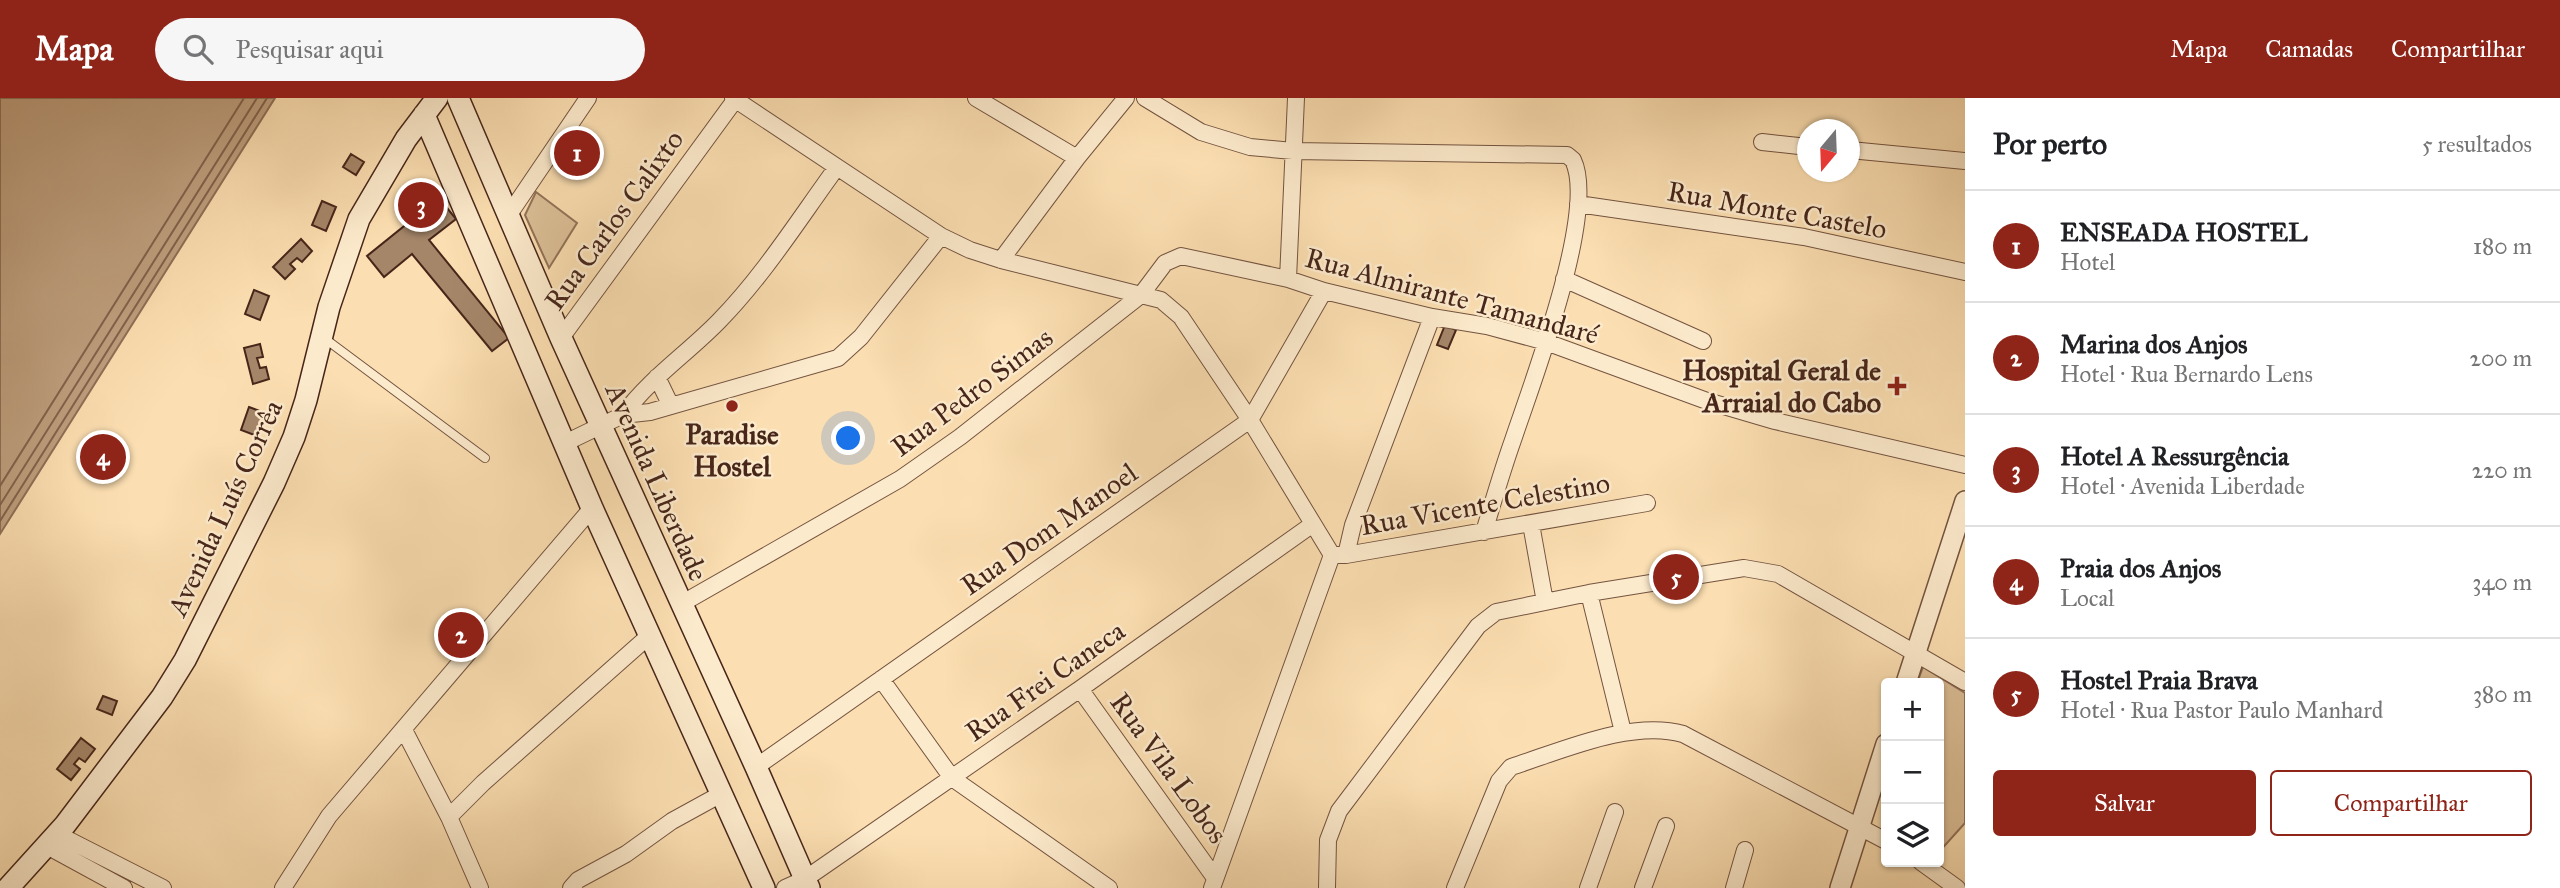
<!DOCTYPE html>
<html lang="pt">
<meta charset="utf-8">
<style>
body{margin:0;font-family:"IM FELL Great Primer",serif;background:#f6f6f6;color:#202124}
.controls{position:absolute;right:21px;bottom:21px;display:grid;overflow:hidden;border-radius:7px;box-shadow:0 2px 5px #0004}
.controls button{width:63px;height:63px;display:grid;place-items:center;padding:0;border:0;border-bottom:2px solid #e0e0e0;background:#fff;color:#202124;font:35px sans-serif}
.compass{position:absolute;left:1797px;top:21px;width:63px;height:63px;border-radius:50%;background:#fff;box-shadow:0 2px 5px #0004;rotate:199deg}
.you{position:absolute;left:849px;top:341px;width:24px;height:24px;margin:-18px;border:5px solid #fff;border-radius:50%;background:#1a73e8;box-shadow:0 0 0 10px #1a73e833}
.badge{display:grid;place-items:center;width:46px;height:46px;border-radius:50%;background:#8f2418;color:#fff;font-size:23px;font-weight:700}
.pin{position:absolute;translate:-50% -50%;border:4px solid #fff;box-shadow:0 2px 7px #0006}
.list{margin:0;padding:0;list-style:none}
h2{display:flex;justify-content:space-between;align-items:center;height:91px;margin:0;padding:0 28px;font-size:30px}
h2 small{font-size:23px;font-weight:400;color:#757577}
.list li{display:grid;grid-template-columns:46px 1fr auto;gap:21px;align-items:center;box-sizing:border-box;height:112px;padding:0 28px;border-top:2px solid #e0e0e0}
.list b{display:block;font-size:26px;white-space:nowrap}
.list p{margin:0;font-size:23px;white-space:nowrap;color:#757577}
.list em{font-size:23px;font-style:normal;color:#757577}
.actions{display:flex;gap:14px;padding:21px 28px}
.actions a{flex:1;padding:16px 0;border:2px solid #8f2418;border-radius:7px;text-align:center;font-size:24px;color:#8f2418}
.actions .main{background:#8f2418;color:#fff}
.icon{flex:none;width:38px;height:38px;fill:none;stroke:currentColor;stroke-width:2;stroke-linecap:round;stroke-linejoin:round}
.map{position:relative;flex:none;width:1965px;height:790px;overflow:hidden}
header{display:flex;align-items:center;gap:42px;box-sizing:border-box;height:98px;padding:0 35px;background:#8f2418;color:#fff}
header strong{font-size:33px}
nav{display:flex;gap:38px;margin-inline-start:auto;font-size:24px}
.search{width:490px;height:63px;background:#f6f6f6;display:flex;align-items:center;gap:18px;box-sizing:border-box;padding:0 24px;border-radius:38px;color:#757577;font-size:26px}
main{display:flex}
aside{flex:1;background:#fff}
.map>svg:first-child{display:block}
.green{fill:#dcbf97;stroke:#927258;stroke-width:2}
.water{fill:#be9f7e;stroke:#8e6f56;stroke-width:2}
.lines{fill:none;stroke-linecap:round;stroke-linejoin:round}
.shore{stroke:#82624c;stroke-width:2}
.building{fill:#a58669;stroke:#47261a;stroke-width:2}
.service-casing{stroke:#745440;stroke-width:10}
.minor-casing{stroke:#745440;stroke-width:18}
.tertiary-casing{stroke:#745440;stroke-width:22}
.secondary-casing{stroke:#47261a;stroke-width:24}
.service{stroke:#fceacc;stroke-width:8}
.minor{stroke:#fceacc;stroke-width:16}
.tertiary{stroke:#fceacc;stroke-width:19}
.secondary{stroke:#fceacc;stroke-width:21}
.poi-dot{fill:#8f2418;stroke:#fceacc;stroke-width:2.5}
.labels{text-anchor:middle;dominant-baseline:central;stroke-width:5;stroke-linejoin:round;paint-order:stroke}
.street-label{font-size:28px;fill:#47261a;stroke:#fceacc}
.poi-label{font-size:28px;font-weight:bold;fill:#47261a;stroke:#fceacc;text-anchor:end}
</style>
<header>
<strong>Mapa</strong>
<div class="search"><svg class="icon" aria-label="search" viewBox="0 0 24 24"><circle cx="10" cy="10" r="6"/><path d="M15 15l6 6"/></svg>Pesquisar aqui</div>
<nav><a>Mapa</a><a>Camadas</a><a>Compartilhar</a></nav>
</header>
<main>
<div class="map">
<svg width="1965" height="790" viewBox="0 0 1965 790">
<rect width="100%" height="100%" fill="#fbdeb1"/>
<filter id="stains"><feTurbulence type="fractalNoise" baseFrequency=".00286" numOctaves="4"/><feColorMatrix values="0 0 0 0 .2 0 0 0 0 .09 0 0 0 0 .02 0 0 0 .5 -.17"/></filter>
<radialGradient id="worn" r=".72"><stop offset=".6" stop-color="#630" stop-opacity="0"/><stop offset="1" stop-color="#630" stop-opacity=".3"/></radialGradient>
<path class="green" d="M536 94 577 125 549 170 525 117Z
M1923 569 1965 595V725L1939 754V585H1917Z"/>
<path class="water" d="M0 0H275L0 436Z"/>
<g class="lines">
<path class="shore" d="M0 388 244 0
M0 407 257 0
M0 423 267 0"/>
</g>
<path class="building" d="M351 56 364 64 356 77 343 69Z
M439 100 456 121 429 142 509 240 492 253 412 156 384 179 367 158Z
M322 103 336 109 326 133 312 127Z
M301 141 312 153 302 164 297 160 290 166 295 171 285 181 273 169Z
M254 192 269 198 260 222 245 216Z
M1445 227 1456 232 1448 251 1437 247Z
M260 246 263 259 257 260 260 270 266 269 269 281 253 286 244 250Z
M249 309 265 315 257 338 241 332Z
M103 598 117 603 112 617 97 611Z
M81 640 95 651 85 664 79 660 74 666 80 671 71 682 57 671Z"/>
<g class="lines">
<defs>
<path id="service" d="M324 240 485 360"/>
<path id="minor" d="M733 0 941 138 970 152 1001 162 1161 202 1181 219 1250 322 1332 457
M976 0 1077 60
M1145 0 1201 34 1250 49 1293 53 1567 57 1573 62C1598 113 1532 285 1513 342 1502 373 1493 404 1484 434
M1762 44 1808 49
M1850 52 1965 63
M1578 106 1804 139 1965 174
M508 118 588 0
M1001 162 1077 60 1126 0
M1288 181 1296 0
M1564 181 1703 243
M561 240 735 2
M657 279 671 308
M623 317C650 280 688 255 719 223 764 177 799 121 837 69
M565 345 623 317 650 314 838 260 861 239 941 138
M1531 426 1545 504
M1332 457H1346L1647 405
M1346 457 1353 427 1432 219
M1589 495 1623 634
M681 506 900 381 960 339 1141 197 1165 165 1181 158 1288 181 1324 193 1432 219 1487 228 1546 244 1707 303 1775 323 1965 367
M881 581 952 680 1109 790
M1080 591 1215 780
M404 632 449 719 480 790
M756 669 1250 322 1324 193
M449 719 483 685 650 537
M57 736 163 790
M47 748 124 790
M1921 764 1957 790
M283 790 329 718 592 410
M571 790 578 782 626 756 672 723 723 695
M785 790 805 781 1080 591 1313 426
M1212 790 1332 457
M1327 790 1328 742 1339 713 1478 528 1496 514 1589 495 1744 470 1778 476 1965 584
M1455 790 1499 683 1511 669C1561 653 1632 621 1683 636L1886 743
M1588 790 1615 714
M1643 790 1666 728
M1734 790 1745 752"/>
<path id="tertiary" d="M1906 585 1965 403
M1840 790 1886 646"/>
<path id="secondary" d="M458 0 561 240 756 669 809 790
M424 17 592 410 764 790
M8 790 65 727 162 599 185 562 274 385 294 339 306 302 329 209 359 121 406 41 437 0"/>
</defs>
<use href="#service" class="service-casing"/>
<use href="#minor" class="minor-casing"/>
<use href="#tertiary" class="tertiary-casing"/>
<use href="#secondary" class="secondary-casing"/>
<use href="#service" class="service"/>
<use href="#minor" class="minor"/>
<use href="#tertiary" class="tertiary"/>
<use href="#secondary" class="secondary"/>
</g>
<g class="poi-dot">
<path d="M1893.5 277.5h7v7h7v7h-7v7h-7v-7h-7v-7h7z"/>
<circle cx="732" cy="308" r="7"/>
</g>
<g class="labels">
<g class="street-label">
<text transform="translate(1777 112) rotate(10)">Rua Monte Castelo</text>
<text transform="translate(614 122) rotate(-54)">Rua Carlos Calixto</text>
<text transform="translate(1452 198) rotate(15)">Rua Almirante Tamandaré</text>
<text transform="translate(972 294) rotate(-37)">Rua Pedro Simas</text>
<text transform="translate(657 384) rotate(66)">Avenida Liberdade</text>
<text transform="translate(1485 406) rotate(-10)">Rua Vicente Celestino</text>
<text transform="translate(225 410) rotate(-65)">Avenida Luís Corrêa</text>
<text transform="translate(1049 431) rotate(-35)">Rua Dom Manoel</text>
<text transform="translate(1045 583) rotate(-35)">Rua Frei Caneca</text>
<text transform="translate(1169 670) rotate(54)">Rua Vila Lobos</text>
</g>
<g class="poi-label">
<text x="1881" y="272">Hospital Geral de<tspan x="1881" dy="32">Arraial do Cabo</tspan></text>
<text x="732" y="336" text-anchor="middle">Paradise<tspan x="732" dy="32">Hostel</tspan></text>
</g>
</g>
<rect width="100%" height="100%" filter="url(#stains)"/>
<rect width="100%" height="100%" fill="url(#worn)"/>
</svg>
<div class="controls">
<button>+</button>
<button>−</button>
<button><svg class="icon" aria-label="layers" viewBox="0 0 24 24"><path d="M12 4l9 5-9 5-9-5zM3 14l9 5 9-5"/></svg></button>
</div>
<svg class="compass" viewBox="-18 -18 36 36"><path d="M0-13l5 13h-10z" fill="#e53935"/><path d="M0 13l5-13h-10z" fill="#757577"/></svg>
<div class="you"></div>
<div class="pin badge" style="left:577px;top:55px">1</div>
<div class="pin badge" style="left:461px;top:537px">2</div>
<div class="pin badge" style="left:421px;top:107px">3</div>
<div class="pin badge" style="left:103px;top:359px">4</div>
<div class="pin badge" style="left:1676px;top:479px">5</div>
</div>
<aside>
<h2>Por perto<small>5 resultados</small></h2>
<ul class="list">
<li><span class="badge">1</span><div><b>ENSEADA HOSTEL</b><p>Hotel</p></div><em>180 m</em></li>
<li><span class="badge">2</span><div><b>Marina dos Anjos</b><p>Hotel · Rua Bernardo Lens</p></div><em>200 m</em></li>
<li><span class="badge">3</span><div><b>Hotel A Ressurgência</b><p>Hotel · Avenida Liberdade</p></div><em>220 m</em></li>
<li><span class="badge">4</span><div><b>Praia dos Anjos</b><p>Local</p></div><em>340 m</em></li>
<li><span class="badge">5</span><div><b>Hostel Praia Brava</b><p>Hotel · Rua Pastor Paulo Manhard</p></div><em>380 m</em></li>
</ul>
<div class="actions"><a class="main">Salvar</a><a>Compartilhar</a></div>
</aside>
</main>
